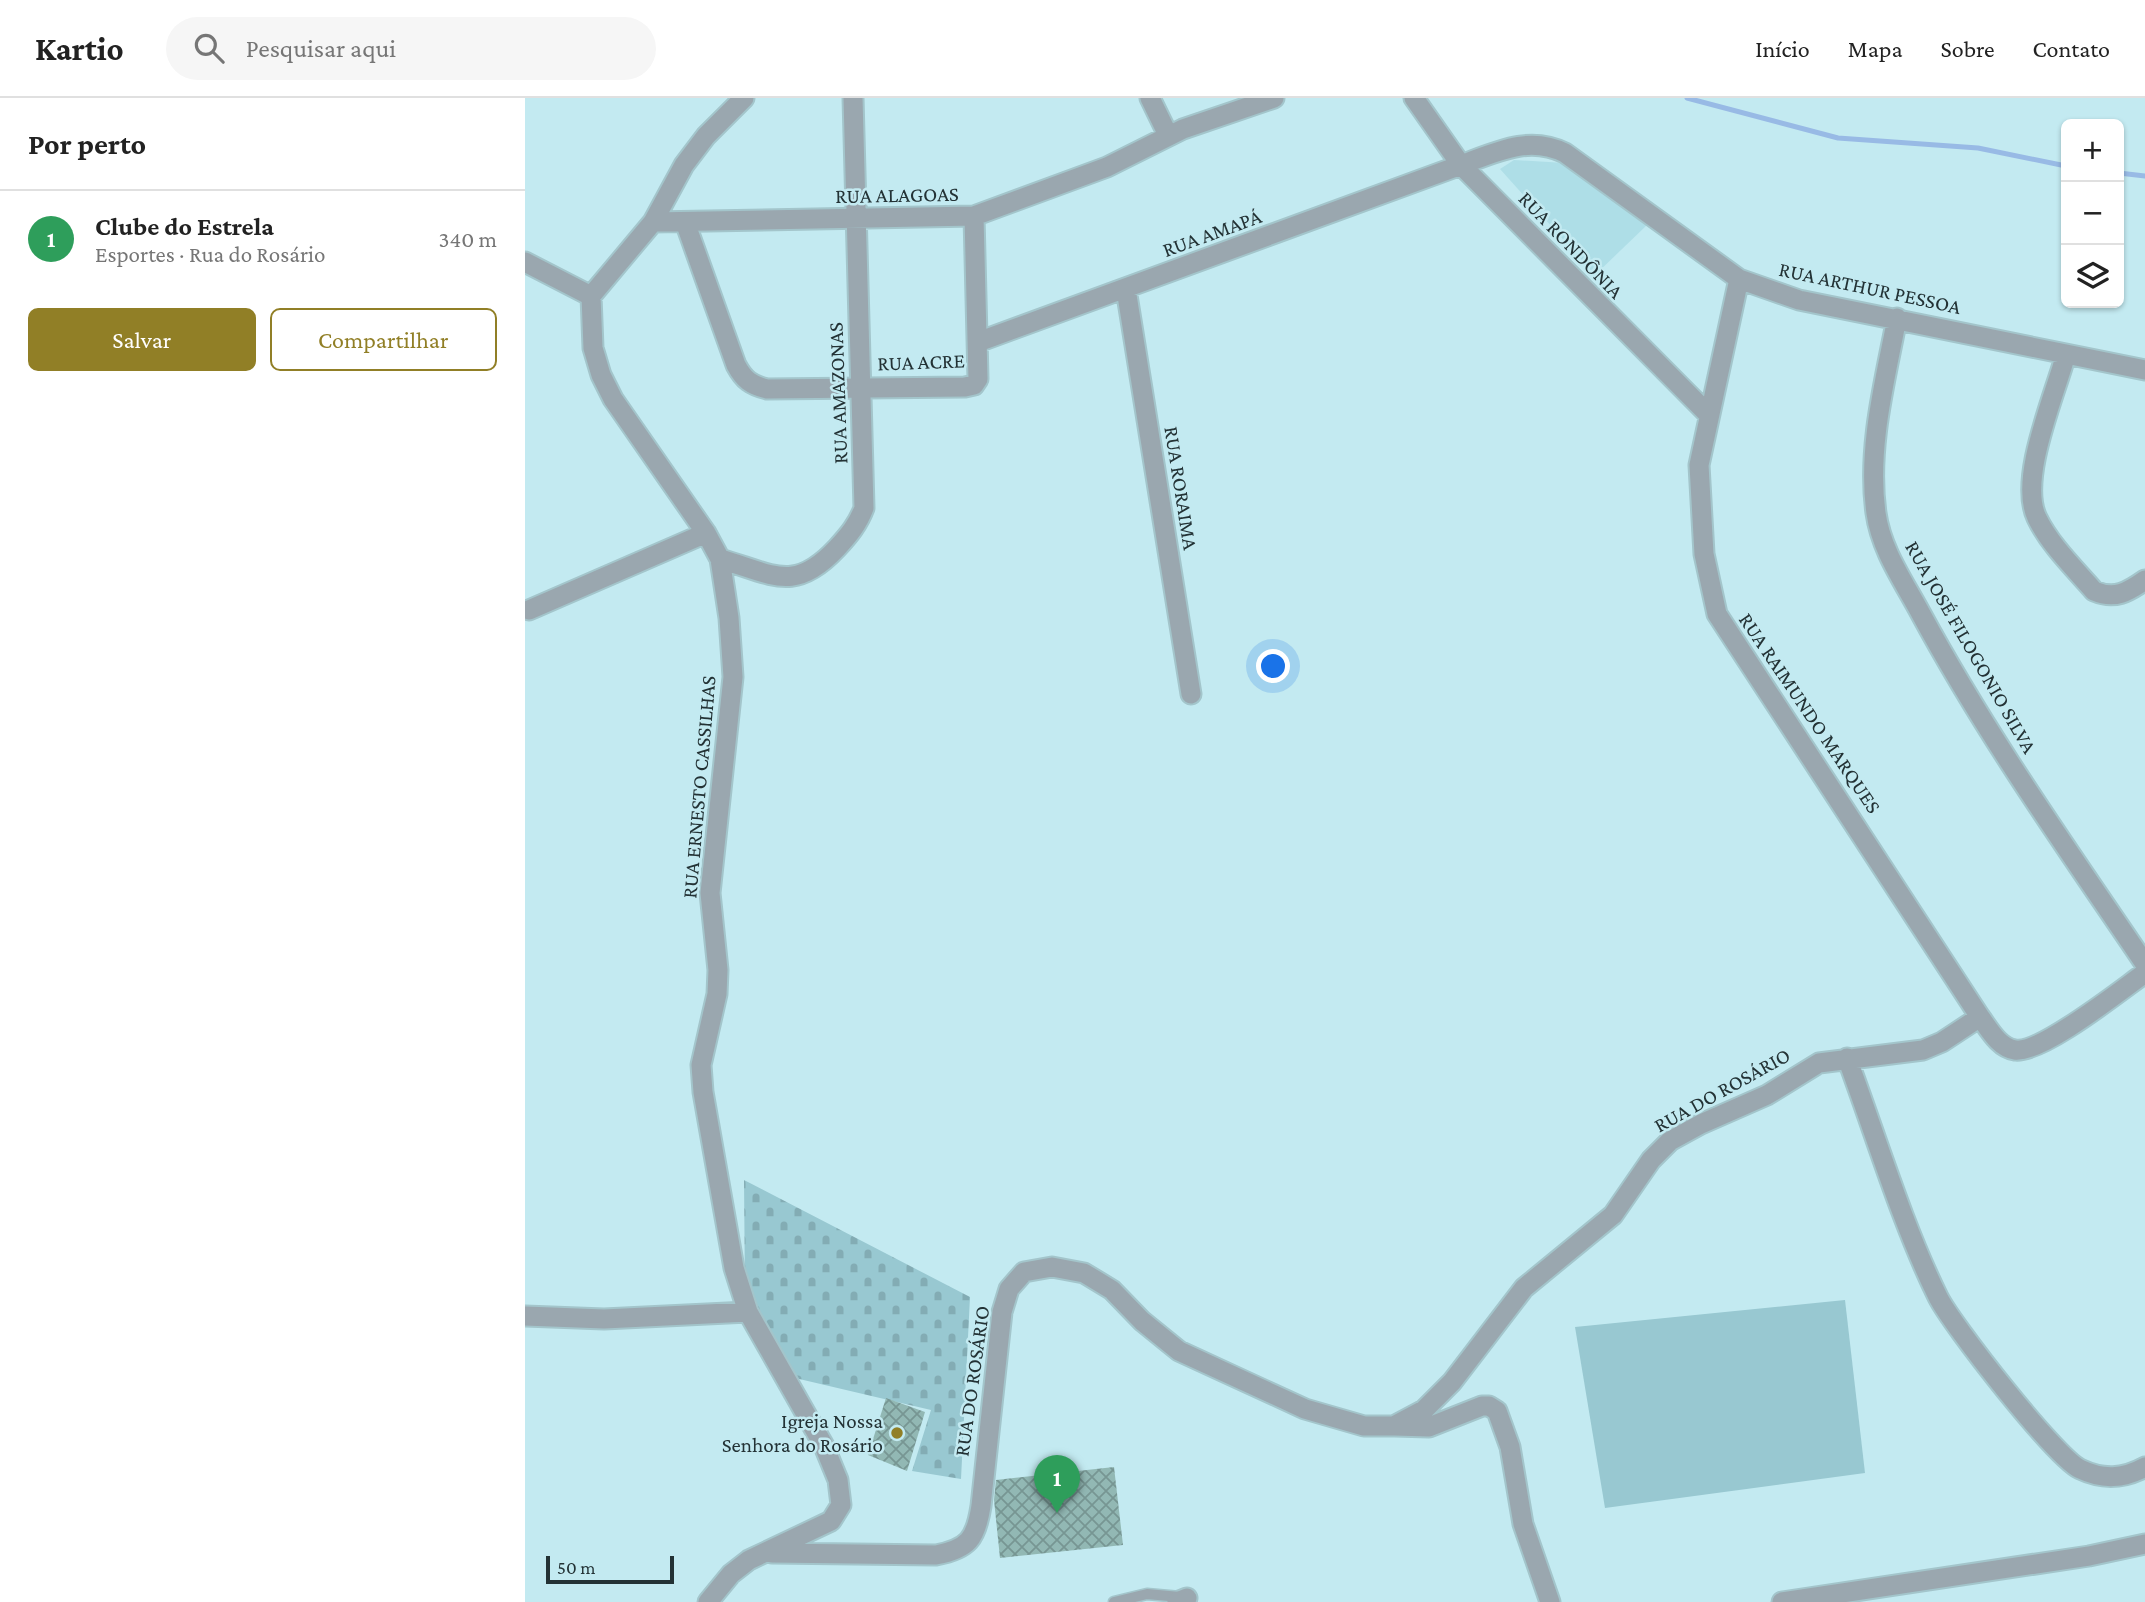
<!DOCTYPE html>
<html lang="pt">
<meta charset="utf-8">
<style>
body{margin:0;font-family:"Crimson Pro",serif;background:#f6f6f6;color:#222}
.controls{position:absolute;right:21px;top:21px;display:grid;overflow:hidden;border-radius:10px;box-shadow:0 2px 5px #0004}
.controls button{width:63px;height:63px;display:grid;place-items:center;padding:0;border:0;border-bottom:2px solid #e0e0e0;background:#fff;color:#222;font:35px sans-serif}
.scale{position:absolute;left:21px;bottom:18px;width:128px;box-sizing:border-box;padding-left:7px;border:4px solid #233235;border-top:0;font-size:19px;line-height:24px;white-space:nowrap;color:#233235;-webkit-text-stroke:5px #c3eaf1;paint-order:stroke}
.you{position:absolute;left:749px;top:569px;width:24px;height:24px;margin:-18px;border:5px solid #fff;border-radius:50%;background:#1a73e8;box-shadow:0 0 0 10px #1a73e833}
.badge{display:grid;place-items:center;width:46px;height:46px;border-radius:50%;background:#917f26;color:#fff;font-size:23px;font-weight:700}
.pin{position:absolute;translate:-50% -58px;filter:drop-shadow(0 2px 4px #0008)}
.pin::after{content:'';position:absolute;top:37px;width:24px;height:21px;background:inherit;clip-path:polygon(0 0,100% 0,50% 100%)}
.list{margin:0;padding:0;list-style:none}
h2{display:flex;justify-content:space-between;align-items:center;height:91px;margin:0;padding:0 28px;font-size:30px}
h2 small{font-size:23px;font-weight:400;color:#767676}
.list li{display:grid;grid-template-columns:46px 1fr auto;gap:21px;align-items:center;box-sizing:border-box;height:98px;padding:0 28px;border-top:2px solid #e0e0e0}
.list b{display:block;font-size:26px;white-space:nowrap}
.list p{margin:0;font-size:23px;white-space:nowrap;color:#767676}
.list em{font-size:23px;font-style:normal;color:#767676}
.actions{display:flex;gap:14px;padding:21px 28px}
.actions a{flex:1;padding:16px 0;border:2px solid #917f26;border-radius:10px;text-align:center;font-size:24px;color:#917f26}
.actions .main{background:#917f26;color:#fff}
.icon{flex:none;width:38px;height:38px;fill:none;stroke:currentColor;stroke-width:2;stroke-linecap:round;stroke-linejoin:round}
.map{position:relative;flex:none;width:1620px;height:1504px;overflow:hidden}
header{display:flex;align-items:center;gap:42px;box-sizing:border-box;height:98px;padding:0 35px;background:#fff;border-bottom:2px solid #e0e0e0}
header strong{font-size:33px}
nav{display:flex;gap:38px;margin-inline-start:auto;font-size:24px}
.search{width:490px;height:63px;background:#f6f6f6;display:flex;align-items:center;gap:18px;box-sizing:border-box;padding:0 24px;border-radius:38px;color:#767676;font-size:26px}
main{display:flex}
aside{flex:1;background:#fff}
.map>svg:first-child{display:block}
.built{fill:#aedee7}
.cemetery{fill:url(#cemetery-stones)}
.garden{fill:#98c8d1}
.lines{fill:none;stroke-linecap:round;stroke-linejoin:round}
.stream{stroke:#98bae5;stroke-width:5}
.building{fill:url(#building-cross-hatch)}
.service-casing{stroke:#a3c5cb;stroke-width:13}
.minor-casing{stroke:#a3c5cb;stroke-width:23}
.service{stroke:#9aa7af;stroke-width:10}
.minor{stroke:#9aa7af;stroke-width:19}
.poi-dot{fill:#917f26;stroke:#c3eaf1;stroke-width:2.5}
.labels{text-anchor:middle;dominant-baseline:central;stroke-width:5;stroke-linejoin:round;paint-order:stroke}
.street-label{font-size:21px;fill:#233235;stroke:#c3eaf1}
.poi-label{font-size:21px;fill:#233235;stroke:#c3eaf1;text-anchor:end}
</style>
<header>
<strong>Kartio</strong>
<div class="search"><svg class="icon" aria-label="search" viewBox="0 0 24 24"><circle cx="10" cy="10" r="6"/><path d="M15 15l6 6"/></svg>Pesquisar aqui</div>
<nav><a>Início</a><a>Mapa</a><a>Sobre</a><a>Contato</a></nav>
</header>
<main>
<aside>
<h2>Por perto<small></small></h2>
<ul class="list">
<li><span class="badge" style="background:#2e9e5b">1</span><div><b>Clube do Estrela</b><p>Esportes · Rua do Rosário</p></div><em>340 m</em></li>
</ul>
<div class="actions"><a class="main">Salvar</a><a>Compartilhar</a></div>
</aside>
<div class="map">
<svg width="1620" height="1504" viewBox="0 0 1620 1504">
<defs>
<pattern id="cemetery-stones" width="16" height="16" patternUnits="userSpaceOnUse" patternTransform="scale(1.75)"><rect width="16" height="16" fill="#98c8d1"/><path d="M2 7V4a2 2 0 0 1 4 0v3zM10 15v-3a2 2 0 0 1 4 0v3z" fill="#83acb4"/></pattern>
<pattern id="building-cross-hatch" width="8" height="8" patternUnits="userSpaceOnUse" patternTransform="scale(1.75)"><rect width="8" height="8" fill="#92b8b4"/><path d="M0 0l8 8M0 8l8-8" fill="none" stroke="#779693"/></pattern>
</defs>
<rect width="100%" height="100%" fill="#c3eaf1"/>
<path class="built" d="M989 62 1040 65 1122 127 1070 177 975 71Z"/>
<path class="cemetery" d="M219 1082 445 1199 436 1381 387 1373 406 1312 270 1280 220 1196Z"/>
<path class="garden" d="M1320 1202 1340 1375 1080 1410 1050 1229Z"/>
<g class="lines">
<path class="stream" d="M1162 0 1313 40 1453 50 1541 68
M1594 75 1620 78"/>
</g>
<path class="building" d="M361 1300 400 1314 382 1373 343 1357Z
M589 1369 598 1447 475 1460 469 1402 471 1382Z"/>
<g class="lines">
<defs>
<path id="service" d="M589 1504 622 1496 655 1499"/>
<path id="minor" d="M625 0 643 37
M889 0 936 67 1183 316
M128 124 449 118 582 69 658 31 749 0
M160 124 211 267C219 282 226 287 242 291L440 289 449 287 453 281 449 118
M0 164 66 198
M1214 181 1174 367 1179 456 1192 516 1455 919C1464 931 1474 950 1490 952 1516 956 1596 892 1620 875
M601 191 666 596
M1372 220C1360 283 1342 350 1351 415 1356 452 1379 484 1396 516 1462 638 1543 752 1620 866
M453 244 936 67C971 54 1004 37 1040 55L1214 181 1274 202 1620 272
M1541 256C1530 297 1493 381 1512 420 1525 447 1550 471 1569 493 1590 502 1603 494 1620 482
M195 461C248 476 269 496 312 450 324 437 333 426 339 410L328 0
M4 512 181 435
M1322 960C1351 1038 1377 1126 1413 1199 1427 1227 1530 1359 1555 1371 1578 1382 1598 1381 1620 1369
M0 1218 79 1221 223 1214
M870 1328 904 1329 957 1308H964L972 1313 985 1349 998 1426 1025 1504
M247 1455 411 1457C443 1451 451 1441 456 1408L477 1214 484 1191 499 1174 527 1169 559 1175 587 1192 617 1223 654 1253 780 1311 839 1328H869L899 1312 927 1284 999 1190 1088 1117 1126 1062 1145 1043 1176 1026 1242 997 1294 965 1398 952 1417 944 1455 919
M183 1504 206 1476 224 1462 306 1423 316 1407 313 1382 299 1348 223 1214 209 1170 178 994 176 967 192 896 193 872 185 795 208 579 204 520 195 461 181 435 88 301 76 277 68 250 66 198 128 124 159 67 181 38 219 0
M652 1504 662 1500
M1257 1504 1564 1458 1620 1446"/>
</defs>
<use href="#service" class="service-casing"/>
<use href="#minor" class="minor-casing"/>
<use href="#service" class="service"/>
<use href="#minor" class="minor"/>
</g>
<circle class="poi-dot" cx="372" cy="1335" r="7"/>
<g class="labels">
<g class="street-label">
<text transform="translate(372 97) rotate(-1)">RUA ALAGOAS</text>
<text transform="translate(687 135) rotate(-20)">RUA AMAPÁ</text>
<text transform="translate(1046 147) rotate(46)">RUA RONDÔNIA</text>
<text transform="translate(1345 190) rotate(12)">RUA ARTHUR PESSOA</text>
<text transform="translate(396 264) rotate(-2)">RUA ACRE</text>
<text transform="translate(313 295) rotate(-92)">RUA AMAZONAS</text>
<text transform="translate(656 390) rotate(81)">RUA RORAIMA</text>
<text transform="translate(1446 549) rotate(60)">RUA JOSÉ FILOGONIO SILVA</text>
<text transform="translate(1285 615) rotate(56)">RUA RAIMUNDO MARQUES</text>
<text transform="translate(174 689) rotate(-85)">RUA ERNESTO CASSILHAS</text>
<text transform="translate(1197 992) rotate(-29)">RUA DO ROSÁRIO</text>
<text transform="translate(447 1283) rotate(-82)">RUA DO ROSÁRIO</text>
</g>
<g class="poi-label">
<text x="358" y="1323">Igreja Nossa<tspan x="358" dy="24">Senhora do Rosário</tspan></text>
</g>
</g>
</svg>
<div class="controls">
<button>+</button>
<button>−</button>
<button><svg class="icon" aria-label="layers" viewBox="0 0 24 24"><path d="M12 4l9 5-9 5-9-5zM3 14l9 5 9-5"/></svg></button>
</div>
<div class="scale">50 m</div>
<div class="you"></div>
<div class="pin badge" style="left:532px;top:1415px;background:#2e9e5b">1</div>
</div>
</main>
